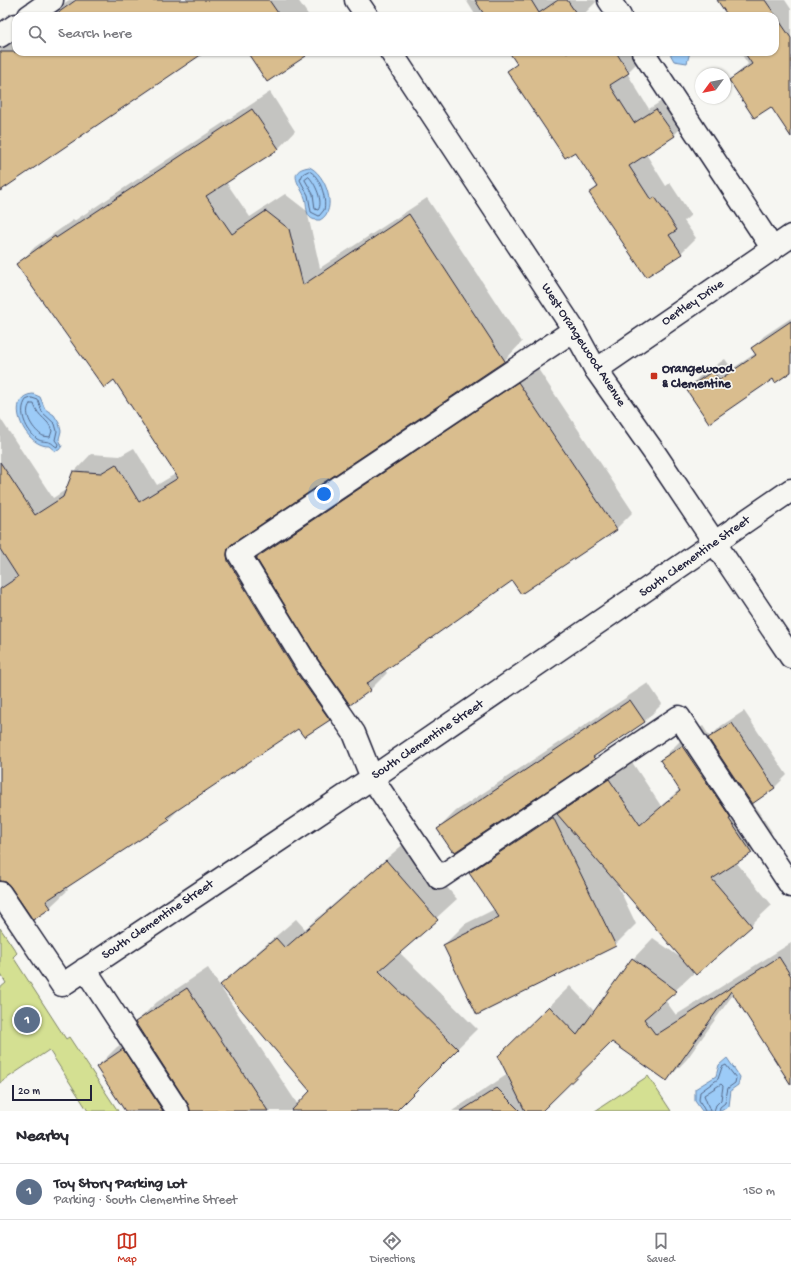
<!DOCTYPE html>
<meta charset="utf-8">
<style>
body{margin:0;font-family:"Gochi Hand",sans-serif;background:#f2f2f3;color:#2b2b33}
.compass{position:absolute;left:695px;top:68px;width:36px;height:36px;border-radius:50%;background:#fff;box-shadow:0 1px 3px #0004;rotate:237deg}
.scale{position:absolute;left:12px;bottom:10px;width:80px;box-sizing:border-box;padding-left:4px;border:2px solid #22223b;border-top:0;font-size:11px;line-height:14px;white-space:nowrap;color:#22223b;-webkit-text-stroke:3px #f6f6f2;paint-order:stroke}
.you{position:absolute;left:324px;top:494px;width:14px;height:14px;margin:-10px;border:3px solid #fff;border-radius:50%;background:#1a73e8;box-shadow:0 0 0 6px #1a73e833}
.badge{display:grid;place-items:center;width:26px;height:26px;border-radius:50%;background:#c8321e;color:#fff;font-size:13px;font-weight:700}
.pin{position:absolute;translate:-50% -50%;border:2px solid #fff;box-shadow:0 1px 4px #0006}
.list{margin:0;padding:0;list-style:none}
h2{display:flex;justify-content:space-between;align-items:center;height:52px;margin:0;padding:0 16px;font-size:17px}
h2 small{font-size:13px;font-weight:400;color:#7c7c81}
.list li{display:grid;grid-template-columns:26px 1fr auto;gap:12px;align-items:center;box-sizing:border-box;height:56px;padding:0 16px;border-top:1px solid #e1e1e2}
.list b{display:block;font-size:15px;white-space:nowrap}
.list p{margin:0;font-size:13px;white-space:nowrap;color:#7c7c81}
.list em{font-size:13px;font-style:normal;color:#7c7c81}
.icon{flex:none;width:22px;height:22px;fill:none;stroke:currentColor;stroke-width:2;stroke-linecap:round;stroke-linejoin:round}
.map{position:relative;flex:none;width:791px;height:1111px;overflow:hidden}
.search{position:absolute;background:#fff;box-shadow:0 1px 3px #0004;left:12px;right:12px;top:12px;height:44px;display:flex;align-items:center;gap:10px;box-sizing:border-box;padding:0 14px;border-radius:12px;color:#7c7c81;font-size:15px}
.sheet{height:108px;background:#fff}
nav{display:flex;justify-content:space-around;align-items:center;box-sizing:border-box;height:56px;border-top:1px solid #e1e1e2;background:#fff;font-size:11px;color:#7c7c81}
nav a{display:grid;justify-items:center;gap:2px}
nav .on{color:#c8321e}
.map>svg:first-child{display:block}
.green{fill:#d4e092;stroke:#7b8166}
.water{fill:#9ccbf7;stroke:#6b87ac}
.shadow{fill:#0003}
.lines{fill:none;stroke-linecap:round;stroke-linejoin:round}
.shore{stroke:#536686;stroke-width:1}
.building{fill:#d9bd8e;stroke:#22223b}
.minor-casing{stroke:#22223b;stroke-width:25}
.major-casing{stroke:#22223b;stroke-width:25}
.minor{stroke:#f6f6f2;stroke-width:22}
.major{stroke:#f6f6f2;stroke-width:22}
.poi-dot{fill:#c8321e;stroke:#f6f6f2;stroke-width:1.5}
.labels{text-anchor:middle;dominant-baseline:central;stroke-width:3.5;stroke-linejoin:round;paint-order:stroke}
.street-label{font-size:13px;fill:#22223b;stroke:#f6f6f2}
.poi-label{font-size:13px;font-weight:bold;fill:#22223b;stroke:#f6f6f2;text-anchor:start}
</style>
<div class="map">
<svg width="791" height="1111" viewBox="0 0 791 1111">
<rect width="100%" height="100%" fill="#f6f6f2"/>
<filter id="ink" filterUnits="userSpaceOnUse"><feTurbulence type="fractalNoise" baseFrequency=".025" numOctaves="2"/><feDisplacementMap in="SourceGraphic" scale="8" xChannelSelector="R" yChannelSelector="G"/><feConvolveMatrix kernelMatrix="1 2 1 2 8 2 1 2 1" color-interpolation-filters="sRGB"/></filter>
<g filter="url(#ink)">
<path class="green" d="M0 928 17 953 13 957 66 1039 69 1037 118 1111H88L49 1050 0 1083V988L6 983 0 973Z
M648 1076 671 1111H595Z"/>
<path class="water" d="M669 52H690L687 63 674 61Z
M309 167C325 173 339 210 320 220 304 221 308 208 305 198 301 186 285 171 309 167Z
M33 394 40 397 45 409 54 415 59 423 61 431 59 439 62 446 59 450 55 451 49 446C24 447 3 396 33 394Z
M727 1058 740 1077 738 1085 731 1090 729 1106 721 1111H702L695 1101V1089L716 1076 719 1065Z"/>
<path class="shadow" d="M69 0H298L309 16H46Z
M466 0H595L596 2 582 16H476Z
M718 0H785L791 9V135L771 105 730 80 748 64 740 52H775V16H729Z
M16 36V52H203L0 190V47Z
M597 52H640L643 57 627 73 649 109 671 95 688 121 674 135 646 154 666 186 670 183 691 215 684 221 696 238 681 253 647 276 591 193 598 185Z
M270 92 295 131 278 149 226 182 250 217 285 194 307 211 320 268 427 198 522 342 505 360 244 534 246 543 256 559 274 541 536 366 633 512 616 529 512 579 385 670 387 673 370 690 348 700 329 719 298 728 183 805 169 819 66 887 68 890 50 907 33 919 11 885 6 881 0 879V418L53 498 67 489 74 472 91 454 120 456 134 448 157 485 177 473 114 379 17 265 35 247 73 220 74 221Z
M791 318V366L687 389 699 377 725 359 732 369 756 353 752 348 764 336Z
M648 683 662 704 644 722 602 750 594 758 456 851 438 829 456 811Z
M744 711 787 775 775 787 752 802 772 832 751 852 736 862 772 905 751 925 696 973 695 972 665 1000 676 1015 791 943V1056L734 993 687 1059 667 1080 611 1040 540 1111H452L508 1074 499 1056 570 986 595 1012 633 959 653 938 684 960 615 880 636 924 615 945H444L465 924 495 909 471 873 492 852 630 759 661 806 680 789 661 760 682 739 703 726 710 737 721 726Z
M407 841 457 899 399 952 477 1029 394 1111H126L97 1067 117 1047 142 1031 136 1022 157 1002 208 968 298 1105 312 1091 222 985 241 966 296 919 305 929Z"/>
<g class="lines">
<path class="shore" d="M309 171C320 175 327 199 324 210L319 216 311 212 308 195 300 180 303 174Z
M309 177C315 183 324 202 318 210L315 209 313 194 305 180Z
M32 398 38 400 42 412 55 424 57 431 55 440 58 444 57 447C54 446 53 443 49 442 45 441 42 442 37 439 27 431 17 412 26 400Z
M30 404H34C38 418 49 419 52 431L50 437 43 436C34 431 22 414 30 404Z
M705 1111 699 1100 700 1092 718 1079 722 1067 726 1065 736 1078 735 1083 728 1088 725 1103 720 1107 719 1111
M710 1111 704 1095 721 1084 723 1086 721 1100 716 1105 714 1111"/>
</g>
<path class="building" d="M76 0H269L280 16H56L55 15Z
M475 0H531L539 13 558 0H567L578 16H485Z
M717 0H765L791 38V137L771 107 754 118 729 80 752 64 744 52H775V16H728Z
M0 52H205L0 191Z
M247 52H304L306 56 267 82Z
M509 52H616L629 73 610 85 634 123 656 109 675 136 629 166 651 200 655 197 677 230 669 235 682 254 646 277 589 193 598 187 575 152 565 158 507 71 517 64Z
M252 109 279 149 206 196 232 234 266 211 289 229 303 285 409 214 505 361 232 544 228 549 227 555 228 561 296 672 330 720 304 737 298 729 167 817 170 820 46 901 51 908 33 920 10 886 6 882 0 881V589L18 577 0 549V462L35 515 63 497 73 471 101 473 116 464 139 502 178 478 114 380 104 388 16 264 55 236 56 238Z
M791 321V372L775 383 773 379 709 423 686 389 713 371 719 380 756 355 751 348Z
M518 382 617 530 521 594 512 581 366 684 371 690 350 705 317 658 256 558Z
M630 700 645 722 593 757 595 759 455 852 454 850 452 851 437 829Z
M732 723 775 788 752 804 708 738Z
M682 746 731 818 729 819 752 853 712 879 752 926 696 975 557 814 609 779 640 825 680 791 660 760Z
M553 817 616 946 477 1015 443 945 499 917 469 873Z
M386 860 438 920 379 971 458 1049 396 1111H291L310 1091 220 985 276 938 285 948Z
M779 957 791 976V1085L731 991 667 1081 612 1042 542 1111H525L498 1056 549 1006 577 1035 632 958 677 991 644 1019 656 1035Z
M187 988 268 1111H190L188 1104 135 1022Z
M123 1049 163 1111H125L96 1067Z
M497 1088 520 1111H461Z"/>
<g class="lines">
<defs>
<path id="minor" d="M609 0 620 16
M29 16 52 0
M0 36 16 25
M643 52 773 249
M574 330 239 554 307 665 354 733 372 778 439 878 679 717 791 886
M596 370 791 236
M0 893 62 985 372 778 791 490
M85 969 178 1111"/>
<path id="major" d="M356 0 367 16
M391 52 574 330 596 370 656 455 791 657"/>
</defs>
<use href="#minor" class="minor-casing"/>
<use href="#major" class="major-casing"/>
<use href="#minor" class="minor"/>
<use href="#major" class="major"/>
</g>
</g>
<rect class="poi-dot" x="650" y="372" width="8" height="8" rx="2"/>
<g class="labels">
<g class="street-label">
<text transform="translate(693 303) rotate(-34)">Oertley Drive</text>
<text transform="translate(583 345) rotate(57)">West Orangewood Avenue</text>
<text transform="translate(695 557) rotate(-35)">South Clementine Street</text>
<text transform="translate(428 740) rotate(-34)">South Clementine Street</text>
<text transform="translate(158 920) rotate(-34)">South Clementine Street</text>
</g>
<g class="poi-label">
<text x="662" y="369">Orangewood<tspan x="662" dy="15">&amp; Clementine</tspan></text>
</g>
</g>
</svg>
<svg class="compass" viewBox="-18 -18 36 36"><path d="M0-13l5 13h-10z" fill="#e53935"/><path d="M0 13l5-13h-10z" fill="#7c7c81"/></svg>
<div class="scale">20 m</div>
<div class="you"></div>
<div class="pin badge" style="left:27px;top:1020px;background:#5c6f8a">1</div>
<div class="search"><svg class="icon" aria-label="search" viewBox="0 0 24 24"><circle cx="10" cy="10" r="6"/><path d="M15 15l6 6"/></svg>Search here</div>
</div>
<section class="sheet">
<h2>Nearby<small></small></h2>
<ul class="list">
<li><span class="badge" style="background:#5c6f8a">1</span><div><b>Toy Story Parking Lot</b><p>Parking · South Clementine Street</p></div><em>150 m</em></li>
</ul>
</section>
<nav>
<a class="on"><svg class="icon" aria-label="map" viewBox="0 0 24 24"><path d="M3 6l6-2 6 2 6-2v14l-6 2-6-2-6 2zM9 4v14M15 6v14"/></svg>Map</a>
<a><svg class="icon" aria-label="directions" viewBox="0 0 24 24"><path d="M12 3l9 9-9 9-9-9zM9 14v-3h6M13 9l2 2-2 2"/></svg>Directions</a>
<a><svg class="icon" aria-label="saved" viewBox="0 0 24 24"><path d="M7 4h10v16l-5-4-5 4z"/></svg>Saved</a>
</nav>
